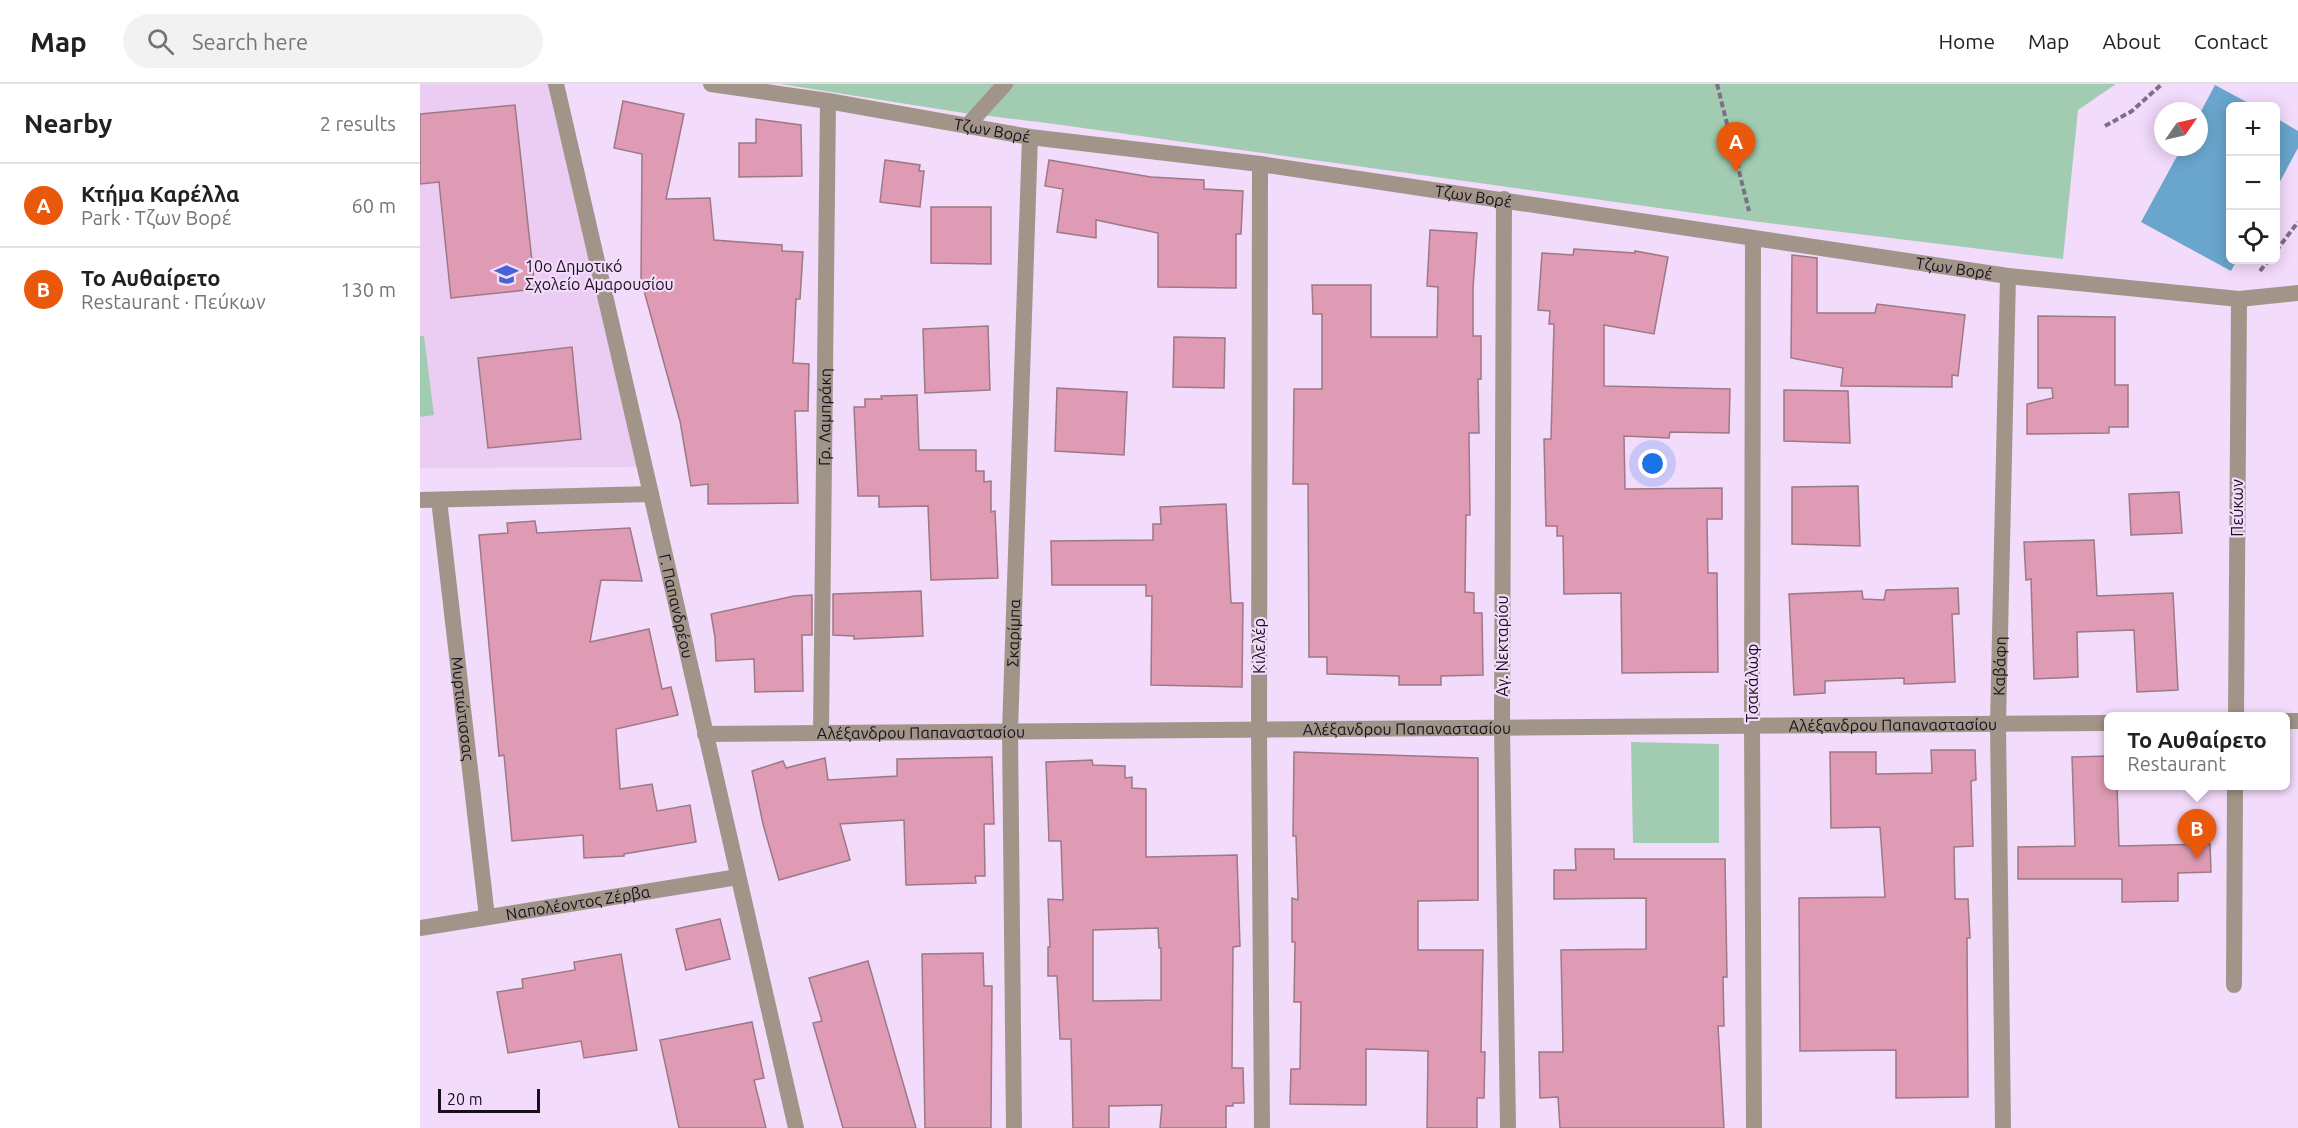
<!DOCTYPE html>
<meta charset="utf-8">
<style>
body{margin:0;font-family:Ubuntu,sans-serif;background:#f2f2f2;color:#202124}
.controls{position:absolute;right:18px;top:18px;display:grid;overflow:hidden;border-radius:9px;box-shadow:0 3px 15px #0003}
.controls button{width:54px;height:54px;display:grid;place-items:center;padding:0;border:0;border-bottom:2px solid #e0e0e0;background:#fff;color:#202124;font:30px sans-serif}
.compass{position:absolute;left:1734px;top:18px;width:54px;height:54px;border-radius:50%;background:#fff;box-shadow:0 3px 15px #0003;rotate:56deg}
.scale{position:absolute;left:18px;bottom:15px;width:102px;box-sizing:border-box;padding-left:6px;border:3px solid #19101b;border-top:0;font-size:16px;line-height:21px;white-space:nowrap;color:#19101b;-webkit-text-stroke:4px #f3dbfb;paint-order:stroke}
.you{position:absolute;left:1233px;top:380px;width:21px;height:21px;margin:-15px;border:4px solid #fff;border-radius:50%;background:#1a73e8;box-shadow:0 0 0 9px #1a73e833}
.badge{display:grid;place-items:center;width:39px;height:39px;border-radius:50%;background:#ea580c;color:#fff;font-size:20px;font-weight:700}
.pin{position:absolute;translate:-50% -50px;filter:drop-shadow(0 2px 3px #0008)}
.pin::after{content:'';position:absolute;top:32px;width:21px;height:18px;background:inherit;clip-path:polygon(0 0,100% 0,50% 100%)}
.popup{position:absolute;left:1684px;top:628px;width:186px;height:78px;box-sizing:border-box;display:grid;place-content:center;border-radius:9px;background:#fff;filter:drop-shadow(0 2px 4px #0005);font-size:20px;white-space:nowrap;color:#757577}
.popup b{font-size:22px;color:#202124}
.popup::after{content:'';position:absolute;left:50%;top:100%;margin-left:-12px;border:12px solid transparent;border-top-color:#fff}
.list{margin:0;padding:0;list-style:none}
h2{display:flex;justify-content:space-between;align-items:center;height:78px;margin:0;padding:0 24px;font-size:26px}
h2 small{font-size:20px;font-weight:400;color:#757577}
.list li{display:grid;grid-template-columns:39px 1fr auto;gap:18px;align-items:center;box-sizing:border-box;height:84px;padding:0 24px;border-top:2px solid #e0e0e0}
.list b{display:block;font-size:22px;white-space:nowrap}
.list p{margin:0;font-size:20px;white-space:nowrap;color:#757577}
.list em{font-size:20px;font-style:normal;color:#757577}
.icon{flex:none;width:33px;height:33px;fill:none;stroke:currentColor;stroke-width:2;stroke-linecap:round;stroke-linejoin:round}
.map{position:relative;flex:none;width:1878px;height:1044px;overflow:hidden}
header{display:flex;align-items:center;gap:36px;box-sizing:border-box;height:84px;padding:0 30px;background:#fff;border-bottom:2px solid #e0e0e0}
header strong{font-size:28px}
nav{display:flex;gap:33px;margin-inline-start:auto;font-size:21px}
.search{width:420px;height:54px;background:#f2f2f2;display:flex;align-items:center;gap:15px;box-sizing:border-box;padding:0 21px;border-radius:33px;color:#757577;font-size:22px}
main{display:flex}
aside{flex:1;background:#fff}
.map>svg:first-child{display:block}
.built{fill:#ebcdf3}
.green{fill:#a1ccb1}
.water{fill:#69a5cc}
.building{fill:#de9bb3;stroke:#9d7885;stroke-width:1.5;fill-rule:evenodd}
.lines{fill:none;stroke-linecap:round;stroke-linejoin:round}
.path{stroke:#7f6f84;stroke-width:4;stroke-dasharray:6 3;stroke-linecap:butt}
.service{stroke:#a19589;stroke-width:16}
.pedestrian{stroke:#a19589;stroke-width:16}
.minor{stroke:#a19589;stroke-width:16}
.labels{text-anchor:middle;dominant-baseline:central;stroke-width:4.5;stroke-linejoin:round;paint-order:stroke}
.street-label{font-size:16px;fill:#19101b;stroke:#f3dbfb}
.poi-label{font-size:16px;fill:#19101b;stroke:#f3dbfb;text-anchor:start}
</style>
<header>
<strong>Map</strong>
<div class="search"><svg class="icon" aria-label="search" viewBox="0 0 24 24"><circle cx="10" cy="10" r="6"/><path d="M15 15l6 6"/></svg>Search here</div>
<nav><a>Home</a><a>Map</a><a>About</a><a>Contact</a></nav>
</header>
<main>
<aside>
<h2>Nearby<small>2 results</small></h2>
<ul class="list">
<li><span class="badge">A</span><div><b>Κτήμα Καρέλλα</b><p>Park · Τζων Βορέ</p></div><em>60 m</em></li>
<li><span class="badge">B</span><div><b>Το Αυθαίρετο</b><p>Restaurant · Πεύκων</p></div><em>130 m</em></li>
</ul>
</aside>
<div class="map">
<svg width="1878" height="1044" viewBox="0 0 1878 1044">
<rect width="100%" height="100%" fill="#f3dbfb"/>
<path class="built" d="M0 0H129L218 383 0 384Z"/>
<path class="green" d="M360 0H1696L1658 26 1643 175 1332 137 627 39 544 29Z
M0 252H4L14 331 0 333Z
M1211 658 1299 660V759H1213Z"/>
<path class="water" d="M1795 1 1834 22H1810V176H1817L1811 187 1721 138 1762 63H1779V31Z
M1856 34 1878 47V64L1856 105Z"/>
<path class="building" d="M203 17 264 30 246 115 290 114 294 156 362 161V167L383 168 380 215H376L373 279 389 280 388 327H375L378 419 288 420V400L271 402 260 337 221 196 222 70 194 64Z
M95 21 115 205 31 214 19 98 0 100V30Z
M336 35 381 41 382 92 319 93V59H336Z
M465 76 500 81 499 87H504L500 123 460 118Z
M629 76 731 93 784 96V105L823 107 821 150H816V204L738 203V149L676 136V154L637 148 643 105 625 102Z
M511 123H571V180L511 179Z
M1010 146 1057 149 1053 204V252H1061V295H1058L1059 349H1049L1050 431H1046L1045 508 1054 509V529H1062L1063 591 1021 592V601H979V592L907 590V573H889L888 400H873L874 305H902V230H893L892 201H951V253H1017L1018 203 1007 202Z
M1154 165 1215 169V167L1248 173 1234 250 1184 241V302L1310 305 1309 349 1250 348 1249 354 1204 352 1205 405 1302 404V435H1287L1288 489H1297L1298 588 1202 589 1201 509 1144 510 1143 452H1137V442H1126L1124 355H1131L1134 240H1129L1130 227 1118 226 1122 169 1153 171Z
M1372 171 1397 174V229H1455L1457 220 1545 231 1538 292 1532 291V303L1421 302 1423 284 1371 274Z
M1618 232 1695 233V301H1708V343H1689V349L1607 350V320L1633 314 1632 304H1618Z
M568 242 570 306 505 309 503 245Z
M754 253 805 254 804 304 753 303Z
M152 263 161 355 68 364 58 274Z
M637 304 707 308 704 371 635 367Z
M1364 306 1428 307 1430 359 1364 357Z
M497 311 499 366H556V387H564V398L571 397V428L575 427 578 494 511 496 508 422 459 423V412H438L434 323H445V315H462L461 312Z
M1438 402 1440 462 1372 460V403Z
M1759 408 1762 449 1711 451 1709 410Z
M806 420 811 519H823L822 603 731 601 732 512H726V501H632L631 457 733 456V440H741L740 423Z
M115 437 117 449 210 444 222 497 181 496 170 558 229 545 242 605 251 603 258 631 196 645 200 705 232 700 237 727 270 721 276 758 204 770V772L164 774 163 751 92 757 84 671 79 672 59 451 88 449 87 439Z
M1674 456 1677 512 1753 509 1758 606 1717 608 1714 546 1657 548 1658 593 1614 595 1611 495 1606 496 1604 458Z
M1538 504 1539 530H1532L1535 598 1484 600V594L1405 597V609L1374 611 1369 510 1442 507 1443 515 1464 516 1466 506Z
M501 507 503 552 434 555V552L413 551V510Z
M392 511V551H382L383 607 335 608 334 575 296 577 295 553 291 530 374 512Z
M1511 666H1555L1556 696 1551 697 1553 762 1534 763 1535 815H1548L1550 854H1547L1548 1013 1476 1014V966L1380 967 1379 814 1465 813 1460 743 1411 744 1410 668H1456V690L1512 689Z
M874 668 1058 674V816L998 817V866H1063L1061 968H1065L1064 1014H1057V1044H1007L1008 967 946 965V1021L870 1020 871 985H880L881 918H874L875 858H872V814L878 816 876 752H873Z
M1689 672V702H1697L1699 762 1790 760 1791 788 1758 789V817L1702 818V795H1598V763L1655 762 1652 673Z
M572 673 574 740H564L565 792H555L556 799 486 801 484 736 420 740 430 776 359 796 343 740 332 687 363 677 366 684 405 674 408 696 477 692V675Z
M672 676 673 681 705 682V694L712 693V704L726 705V773L817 771 820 862 813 863 812 984H823L824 1019H813V1022H806V1044H740L742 1021 689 1022V1044H653L651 955H640L637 892H628V863H630L628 815 643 816 641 757H629L626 678ZM738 844 739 864H741V916L673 917V846Z
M1155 765H1194V775H1305L1307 893H1303L1304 942H1298L1304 1044H1140L1138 1013 1120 1014 1119 968H1143L1141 866 1226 865V814L1134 815V786H1156Z
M300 835 310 875 266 886 256 845Z
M563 869 564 902H572L571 1044H505L502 870Z
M201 870 217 966 164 974 161 957 88 969 77 908 103 904 102 895 155 886 154 878Z
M448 877 496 1044H423L393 939 402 937 389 894Z
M332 938 344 994 334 996 346 1044H259L240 956Z"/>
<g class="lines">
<path class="path" d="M1297 0 1329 127
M1685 42 1712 27 1742 0
M1856 167 1878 138
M1840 187 1849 176"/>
<path class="service" d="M1819 215 1878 209"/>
<path class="pedestrian" d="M136 0 231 410"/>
<g class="minor">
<path id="s1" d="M291 0 408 17 610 53 840 80 1588 192 1819 215 1816 632"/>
<path d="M548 41 585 0"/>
<path d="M840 80 839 646 842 1044"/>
<path d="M1084 115 1082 643 1088 1044"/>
<path d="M1333 154 1332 642 1334 1044"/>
<path id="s2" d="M0 416 231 410 376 1044"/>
<path id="s3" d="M19 416 67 833"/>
<path d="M1866 637H1878"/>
<path id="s4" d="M401 649 408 17"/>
<path id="s5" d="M285 650 1688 639"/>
<path id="s6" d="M0 844 318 793"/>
<path d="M1814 901 1815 702"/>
<path id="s7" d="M594 1044 590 647 610 53"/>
<path id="s8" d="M1583 1044 1578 640 1588 192"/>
</g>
</g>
<defs>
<symbol id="school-bare" viewBox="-9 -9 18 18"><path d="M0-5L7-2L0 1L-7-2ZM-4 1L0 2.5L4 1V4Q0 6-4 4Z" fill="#4963d7" stroke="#f3dbfb" stroke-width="2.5" paint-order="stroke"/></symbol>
</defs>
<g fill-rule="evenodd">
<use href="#school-bare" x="70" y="174" width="33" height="33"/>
</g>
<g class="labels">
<g class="street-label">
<text stroke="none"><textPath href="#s1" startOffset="285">Τζων Βορέ</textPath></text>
<text stroke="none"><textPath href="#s1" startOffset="771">Τζων Βορέ</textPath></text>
<text stroke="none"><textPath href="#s1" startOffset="1257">Τζων Βορέ</textPath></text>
<text stroke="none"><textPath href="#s4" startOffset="316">Γρ. Λαμπράκη</textPath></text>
<text transform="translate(1817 424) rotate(-90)">Πεύκων</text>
<text stroke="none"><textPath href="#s2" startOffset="346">Γ. Παπανδρέου</textPath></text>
<text stroke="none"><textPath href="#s7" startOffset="495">Σκαρίμπα</textPath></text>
<text transform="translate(839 562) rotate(-90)">Κιλελέρ</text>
<text transform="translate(1082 562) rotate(-90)">Αγ. Νεκταρίου</text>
<text stroke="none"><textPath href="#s8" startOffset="462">Καβάφη</textPath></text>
<text transform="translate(1332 599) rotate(-90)">Τσακάλωφ</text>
<text stroke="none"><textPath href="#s3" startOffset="210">Μυρτιώτισσας</textPath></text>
<text stroke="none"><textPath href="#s5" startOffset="1188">Αλέξανδρου Παπαναστασίου</textPath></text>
<text stroke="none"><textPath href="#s5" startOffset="702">Αλέξανδρου Παπαναστασίου</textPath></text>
<text stroke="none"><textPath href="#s5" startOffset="216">Αλέξανδρου Παπαναστασίου</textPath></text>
<text stroke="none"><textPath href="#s6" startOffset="160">Ναπολέοντος Ζέρβα</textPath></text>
</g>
<g class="poi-label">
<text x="105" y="182">10ο Δημοτικό<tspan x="105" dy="18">Σχολείο Αμαρουσίου</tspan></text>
</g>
</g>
</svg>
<div class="controls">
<button>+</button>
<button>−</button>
<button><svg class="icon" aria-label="locate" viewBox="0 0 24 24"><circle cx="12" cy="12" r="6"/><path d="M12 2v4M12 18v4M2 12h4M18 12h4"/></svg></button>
</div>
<svg class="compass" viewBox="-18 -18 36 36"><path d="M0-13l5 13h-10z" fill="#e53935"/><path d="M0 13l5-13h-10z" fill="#757577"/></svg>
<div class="scale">20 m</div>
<div class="you"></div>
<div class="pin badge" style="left:1316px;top:88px">A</div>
<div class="pin badge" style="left:1777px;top:775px">B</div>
<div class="popup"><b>Το Αυθαίρετο</b>Restaurant</div>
</div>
</main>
